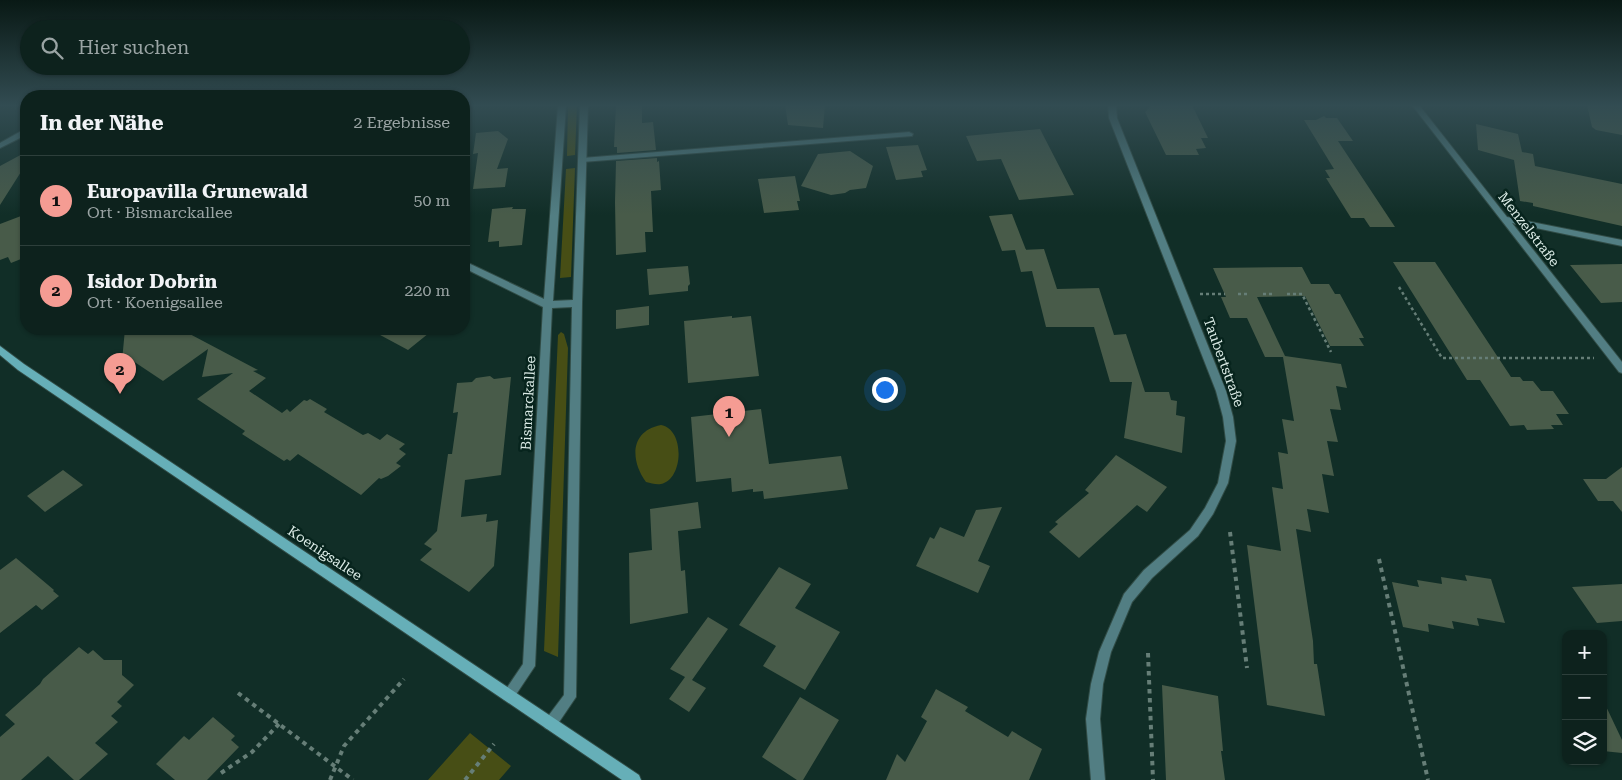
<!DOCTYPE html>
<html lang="de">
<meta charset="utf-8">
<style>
body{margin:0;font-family:"Roboto Serif",serif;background:#162a26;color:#f1f3f6}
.controls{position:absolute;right:15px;bottom:15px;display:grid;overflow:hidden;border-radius:10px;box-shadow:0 1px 4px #0004}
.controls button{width:45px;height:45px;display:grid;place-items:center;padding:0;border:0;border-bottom:1px solid #2d3f3b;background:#0d221d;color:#f1f3f6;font:25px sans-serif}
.you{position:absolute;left:884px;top:389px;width:18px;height:18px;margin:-12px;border:4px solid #fff;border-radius:50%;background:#1a73e8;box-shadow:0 0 0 8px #1a73e833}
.badge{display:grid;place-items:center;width:32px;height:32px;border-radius:50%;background:#f59c93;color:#111;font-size:16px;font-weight:700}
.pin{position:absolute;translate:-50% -41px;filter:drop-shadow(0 1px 2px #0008)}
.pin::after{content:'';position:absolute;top:26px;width:18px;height:15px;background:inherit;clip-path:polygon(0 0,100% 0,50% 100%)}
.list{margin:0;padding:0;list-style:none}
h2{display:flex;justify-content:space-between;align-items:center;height:65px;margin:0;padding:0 20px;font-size:21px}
h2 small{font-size:16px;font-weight:400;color:#9aa4a4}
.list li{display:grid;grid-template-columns:32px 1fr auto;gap:15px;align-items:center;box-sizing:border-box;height:90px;padding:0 20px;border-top:1px solid #2d3f3b}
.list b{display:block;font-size:19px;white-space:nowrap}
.list p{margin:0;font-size:16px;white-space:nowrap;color:#9aa4a4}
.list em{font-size:16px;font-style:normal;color:#9aa4a4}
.icon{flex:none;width:28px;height:28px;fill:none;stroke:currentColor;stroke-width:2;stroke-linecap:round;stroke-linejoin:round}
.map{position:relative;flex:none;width:1622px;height:780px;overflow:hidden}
.search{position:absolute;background:#0d221d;box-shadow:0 1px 4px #0004;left:20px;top:20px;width:450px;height:55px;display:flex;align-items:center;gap:12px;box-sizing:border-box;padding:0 18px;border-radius:28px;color:#9aa4a4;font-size:19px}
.panel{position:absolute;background:#0d221d;box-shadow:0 1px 4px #0004;left:20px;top:90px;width:450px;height:245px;border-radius:20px}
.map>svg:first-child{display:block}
.green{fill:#474e15}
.building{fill:#485b49}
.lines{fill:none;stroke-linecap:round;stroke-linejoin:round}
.lane-casing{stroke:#314c46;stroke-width:2}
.street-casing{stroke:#314c46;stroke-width:2}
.secondary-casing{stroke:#314c46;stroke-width:2}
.path-far1{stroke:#667e77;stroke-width:2.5;stroke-dasharray:3 3;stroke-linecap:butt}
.path{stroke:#667e77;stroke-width:4;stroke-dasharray:4.5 4.5;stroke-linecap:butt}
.lane{fill:#527e83;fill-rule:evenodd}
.street{fill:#527e83;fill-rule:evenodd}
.secondary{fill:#66afb8;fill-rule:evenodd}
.labels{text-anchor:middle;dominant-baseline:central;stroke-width:5;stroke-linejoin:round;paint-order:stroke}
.street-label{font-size:14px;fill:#dbebe6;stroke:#07241d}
</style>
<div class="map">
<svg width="1622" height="780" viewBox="0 0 1622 780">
<rect width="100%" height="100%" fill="#112e27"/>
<path class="green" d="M568 105H577L575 155 567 156Z
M575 168 571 277 560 278 566 169Z
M561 332 564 334 568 348 558 657 544 651 558 335Z
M661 425C685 429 684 479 661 484 656 485 651 483 646 482 630 460 630 431 661 425Z
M470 733 511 766 499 780H428Z"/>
<path class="building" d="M616 105H642V123L653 122 656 150 617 153V147H614Z
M785 105H825L823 128 788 125Z
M1152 105H1192L1208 138H1201L1206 148 1196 149 1199 155H1166L1145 112Z
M1587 105H1622V135L1596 130 1592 127Z
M1324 116 1326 118H1337L1353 141H1338L1395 227H1370L1364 218H1351L1326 178H1330L1325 170 1334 169 1304 120H1316Z
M1476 124 1518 134 1522 152 1533 154 1535 166 1622 184V226L1533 206V203L1520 201 1514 160 1478 150Z
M1040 129 1074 195 1019 200 1001 159 977 161 966 136Z
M498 131 508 139 497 169 508 168 505 187 473 189 478 153 473 154 476 133Z
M918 145 927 170 921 171 923 177 896 180 886 147Z
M850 151 873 166 866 188 850 190 845 193 831 195 801 186 818 154Z
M26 152V164L0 205V166Z
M657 158V162L659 161 661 190 651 191 653 232H645L646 252 616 255 615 202 616 161Z
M795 176 800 201H797L799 210 764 213 758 179Z
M513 207 512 209H526L522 245 499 247V241L488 242 492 209Z
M1012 214 1026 250H1021L1044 249 1057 289 1099 288 1114 335 1126 334 1145 392H1169L1171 400 1177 401 1176 415 1185 417 1182 453 1124 438 1132 382H1110L1094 327H1046L1032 271 1021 272 1015 250 1002 251 989 216Z
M21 216 26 226V257L11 263 8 257 0 260V224Z
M1393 262H1435L1511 377H1520L1523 381H1533L1541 391H1553L1569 414H1556L1563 425H1551L1554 429 1527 430 1524 425 1510 426 1480 380H1467Z
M1622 264V302L1601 303 1570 265Z
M688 266 690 284 688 286V291L649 295 647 269Z
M1302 267 1311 284H1329L1335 294H1340L1364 338H1359L1364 346H1330L1305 296 1257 297 1285 356 1341 364 1347 388 1336 386 1341 410 1330 409 1338 442 1327 441 1334 476 1322 474 1329 513 1307 509 1311 532 1296 529 1313 641 1314 664H1317L1325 716 1267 705 1247 545 1281 551 1272 487 1283 489 1278 452 1288 454 1282 419 1294 421 1283 357H1265L1247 318H1230L1221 297H1226L1213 268Z
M649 306V325L616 329V310Z
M732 316V318L751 316 759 376 688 383 684 321Z
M125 329H175L184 334 186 332 258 370 253 371 266 378 249 391 282 413 287 409 290 412 304 400 307 401 310 399 327 409 324 412 363 435 368 433 380 440 387 434 405 444 399 449 406 454 396 463 401 466 388 476 381 479 379 478 361 495 298 454 290 461 287 459 284 461 242 434 245 431 197 399 233 373 202 377 208 349 163 381 130 359 122 361Z
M369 329H434L408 350Z
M490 376 494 379 511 377 501 475 465 480 461 517 487 514 486 522 498 520 494 566 469 592 420 560 432 549 424 544 437 531 448 454H452L458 412 453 413 457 383 472 382 476 378Z
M761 409 769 464 841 456 848 489 764 499 763 491 753 492V489L732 492 731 478 696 482 691 417Z
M1116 455 1167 487 1147 512 1137 505 1079 558 1049 532 1058 524 1055 522 1089 493 1085 490Z
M1622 467V512L1613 501H1598L1583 479H1606Z
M63 470 83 485 45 512 27 496Z
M698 502 701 528 678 531 681 571 685 570 688 613 630 624 629 553 652 550 650 509Z
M1002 507 978 561 990 566 978 593 916 566 930 537 934 539 940 527 964 537 976 510Z
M16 558 54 590 53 591 59 596 42 610 36 605 0 633V570Z
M779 567 811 584 795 608 840 632 805 690 763 666 776 646 739 625Z
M1465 575 1491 579 1505 623 1477 618 1479 626 1452 621 1454 629 1428 624 1429 632 1403 627 1392 582 1419 587 1417 580 1442 584 1441 577 1467 581Z
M1622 584V621L1597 623 1572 587Z
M708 617 728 629 692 680 706 688 689 712 669 699 685 677 670 669Z
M79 647 88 654 93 650 104 660H122V675L134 685 117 702 122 706 111 716 118 722 95 743 108 754 79 780H74L48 756 21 780H0V737L15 724 5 715 40 684 43 679Z
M1162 685 1218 696 1223 751H1221L1225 780H1166Z
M936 689 968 707 965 711 1008 737 1012 731 1042 749 1029 780H886L897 754 905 762 927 721 921 717Z
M800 697 839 720 803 780H797L762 757Z
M1603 700 1622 740V753L1603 751Z
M213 717 235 736 231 740 239 747 207 780H175L156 764 184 736 189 740Z"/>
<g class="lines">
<defs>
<path id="lane" d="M909 132 913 134 912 136 582 162 578 160 582 158Z"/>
<path id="street" d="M558 105H566L553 301 573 300 580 105H588L582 303 576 697 555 728 550 730 545 728 543 723 564 695 572 307 552 308 535 666 513 699 508 701 503 699 502 695 523 664 543 307 464 268V261L544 299Z
M1108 105H1116L1117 118 1226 391 1233 417 1236 441 1228 483 1213 514 1198 536 1152 578 1132 602 1111 652 1103 684 1100 719 1105 780H1091L1086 719 1091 684 1099 652 1124 594 1144 570 1190 530 1205 508 1218 483 1226 441 1223 417 1216 391 1109 118Z
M1412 105H1419L1507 217 1622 240V246L1512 223 1622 362V373L1619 372Z
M23 130H26V135L0 148V143Z"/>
<path id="secondary" d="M0 346 24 364 639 775 641 780H622L18 370 0 355Z"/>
</defs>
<use href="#lane" class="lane-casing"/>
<use href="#street" class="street-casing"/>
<use href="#secondary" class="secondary-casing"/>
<path class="path-far1" d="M1399 287 1442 358H1594
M1200 294H1225
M1238 294H1248
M1263 294H1273
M1287 294H1302L1331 352"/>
<path class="path" d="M1230 532 1247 668
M1379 559 1428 780
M1148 653 1153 780
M238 693 353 780
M221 773 252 752 279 724
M330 780 344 746 404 679
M465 780 494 744"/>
<use href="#lane" class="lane"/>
<use href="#street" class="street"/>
<use href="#secondary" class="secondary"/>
</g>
<linearGradient id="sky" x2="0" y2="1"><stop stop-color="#091915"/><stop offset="0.49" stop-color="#324c52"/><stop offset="1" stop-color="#324c52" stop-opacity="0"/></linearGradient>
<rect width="1622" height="215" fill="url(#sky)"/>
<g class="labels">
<g class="street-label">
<text transform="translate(1529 229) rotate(52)">Menzelstraße</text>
<text transform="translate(1224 362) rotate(70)">Taubertstraße</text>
<text transform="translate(528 403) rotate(-87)">Bismarckallee</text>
<text transform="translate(325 553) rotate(34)">Koenigsallee</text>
</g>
</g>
</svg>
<div class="controls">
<button>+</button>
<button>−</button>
<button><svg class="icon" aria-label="layers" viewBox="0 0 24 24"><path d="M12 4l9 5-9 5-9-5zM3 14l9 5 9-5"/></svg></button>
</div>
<div class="you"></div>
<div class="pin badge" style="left:729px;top:437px">1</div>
<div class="pin badge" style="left:120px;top:394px">2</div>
<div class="search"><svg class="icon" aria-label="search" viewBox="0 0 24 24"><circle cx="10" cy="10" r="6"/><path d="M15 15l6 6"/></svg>Hier suchen</div>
<section class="panel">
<h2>In der Nähe<small>2 Ergebnisse</small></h2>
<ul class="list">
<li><span class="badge">1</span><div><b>Europavilla Grunewald</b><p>Ort · Bismarckallee</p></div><em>50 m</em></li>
<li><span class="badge">2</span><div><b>Isidor Dobrin</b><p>Ort · Koenigsallee</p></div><em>220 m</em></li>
</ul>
</section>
</div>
